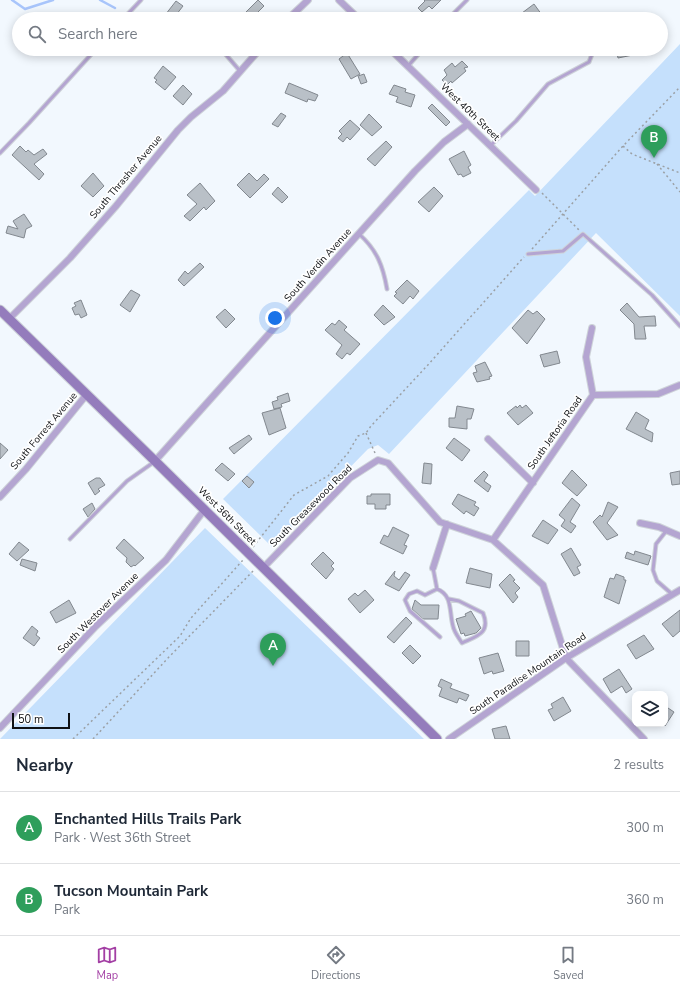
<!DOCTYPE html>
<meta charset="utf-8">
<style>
body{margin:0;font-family:"Nunito Sans",sans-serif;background:#f2f2f3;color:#1f2937}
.controls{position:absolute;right:12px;bottom:12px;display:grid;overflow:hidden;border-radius:8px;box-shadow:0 2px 10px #0003}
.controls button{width:36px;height:36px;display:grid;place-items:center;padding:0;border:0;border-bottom:1px solid #e0e1e3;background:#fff;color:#1f2937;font:20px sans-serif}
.scale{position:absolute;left:12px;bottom:10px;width:58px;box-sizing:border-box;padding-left:4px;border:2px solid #0f1114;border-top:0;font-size:11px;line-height:14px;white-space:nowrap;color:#0f1114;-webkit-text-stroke:3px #fff;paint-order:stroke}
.you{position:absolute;left:275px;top:318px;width:14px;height:14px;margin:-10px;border:3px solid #fff;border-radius:50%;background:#1a73e8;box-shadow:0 0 0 6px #1a73e833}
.badge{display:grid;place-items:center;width:26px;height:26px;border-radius:50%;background:#a33fa4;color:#fff;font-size:13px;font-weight:700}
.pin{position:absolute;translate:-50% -33px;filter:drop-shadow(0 1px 2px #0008)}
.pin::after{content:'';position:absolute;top:21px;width:14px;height:12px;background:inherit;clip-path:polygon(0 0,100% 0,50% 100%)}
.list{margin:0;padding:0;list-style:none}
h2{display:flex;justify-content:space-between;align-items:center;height:52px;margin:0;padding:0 16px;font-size:17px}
h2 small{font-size:13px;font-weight:400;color:#747a83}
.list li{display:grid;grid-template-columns:26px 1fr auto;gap:12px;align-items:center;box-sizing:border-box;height:72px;padding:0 16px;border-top:1px solid #e0e1e3}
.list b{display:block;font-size:15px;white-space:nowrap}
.list p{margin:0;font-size:13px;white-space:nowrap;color:#747a83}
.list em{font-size:13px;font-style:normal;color:#747a83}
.icon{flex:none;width:22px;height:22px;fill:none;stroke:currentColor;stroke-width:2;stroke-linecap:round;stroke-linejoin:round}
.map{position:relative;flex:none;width:680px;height:739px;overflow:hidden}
.search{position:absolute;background:#fff;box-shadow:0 2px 10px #0003;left:12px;right:12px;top:12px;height:44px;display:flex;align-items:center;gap:10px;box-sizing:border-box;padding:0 14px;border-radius:22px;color:#747a83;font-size:15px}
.sheet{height:196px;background:#fff}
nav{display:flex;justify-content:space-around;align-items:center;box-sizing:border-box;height:56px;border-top:1px solid #e0e1e3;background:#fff;font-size:11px;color:#747a83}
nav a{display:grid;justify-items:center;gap:2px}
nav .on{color:#a33fa4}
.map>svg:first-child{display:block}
.green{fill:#c5e0fc}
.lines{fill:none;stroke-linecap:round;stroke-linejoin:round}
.stream{stroke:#a8c5fb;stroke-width:2.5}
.building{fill:#b9c0c7;stroke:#82888f}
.lane-casing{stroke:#ced3d9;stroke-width:5}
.street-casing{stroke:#ced3d9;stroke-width:8}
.secondary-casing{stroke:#ced3d9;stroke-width:11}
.path{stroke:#9ba0a5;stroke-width:1.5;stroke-dasharray:2 3;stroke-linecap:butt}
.lane{stroke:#b4a5d1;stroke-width:3}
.street{stroke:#b4a5d1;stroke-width:6}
.secondary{stroke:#947cbc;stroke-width:9}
.labels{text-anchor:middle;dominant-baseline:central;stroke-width:3.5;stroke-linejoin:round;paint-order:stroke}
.street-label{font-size:10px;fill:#0f1114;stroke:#fff}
</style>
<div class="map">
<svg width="680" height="739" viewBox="0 0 680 739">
<rect width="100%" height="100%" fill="#f2f8fe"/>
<path class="green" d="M680 44V316L596 233 389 454 378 445 368 449 272 547 223 499 529 190 535 196Z
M205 528 424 739H0Z"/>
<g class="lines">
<path class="stream" d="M12 0 25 9 53 0
M100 0 115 8"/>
</g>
<path class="building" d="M258 0 264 6 251 19H248L244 14Z
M424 0H441L432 9 429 6 422 12 418 8 425 1Z
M176 1 183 6 173 19H162Z
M534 4 542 15 536 19H514Z
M616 49H637L638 54 618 58Z
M347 53 360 74 351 79 339 59Z
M462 61 468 67 464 68 466 71 452 83 451 81 447 85 442 80 447 75 444 70 452 63 455 67Z
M163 66 176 77 165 90 155 82 157 80 154 78Z
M364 74 367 82 361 84 358 76Z
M289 83 318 95 315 101 308 99 307 102 285 93Z
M183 85 192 94 183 105 173 96Z
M394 85 406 89 405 92 415 95 411 107 396 102 398 97 389 94Z
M432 104 450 122 446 126 428 108Z
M281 113 286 116 278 127 272 124Z
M369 114 382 127 372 136 360 125Z
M350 120 360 129 350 140 347 137 343 142 338 138 342 134 339 131Z
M386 141 392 147 375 166 367 159Z
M20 146 26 152 28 150 34 155 43 149 47 154 34 164 44 174 39 180 12 155Z
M464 151 471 165 468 167 471 173 463 177 461 174 458 175 449 159Z
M93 173 104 186 93 197 81 186Z
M249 173 257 181 264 174 269 179 250 198 237 185Z
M200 183 215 201 206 210 204 207 190 221 184 216 197 204 187 195Z
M278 187 288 197 282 203 272 194Z
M434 187 443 196 429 212 418 202Z
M24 214 32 226 26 229 24 238 6 233 8 226 18 229 13 221Z
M200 263 204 267 184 286 178 280 185 271 188 274Z
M407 280 419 291 413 299 410 296 403 304 394 296 397 293 395 292Z
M131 290 140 295 130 312 120 305Z
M81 300 87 315 81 318 79 314 75 315 72 308 76 306 74 303Z
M627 303 639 317 655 316 656 326H644L646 339H635L634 324 620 310Z
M383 305 395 317 384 325 374 315Z
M225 309 235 319 226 328 216 317Z
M528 310 533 314 537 311 545 319 527 344 512 328Z
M339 320 347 327 344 330 360 344 350 355 347 353 342 359 336 354 342 345 325 330 332 323 335 325Z
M557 351 560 363 544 367 540 355Z
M485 362 492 376 489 377 490 379 477 382 473 373 477 372 475 366Z
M288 393 290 401 281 404 282 407 274 409 272 402 278 400 277 397Z
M520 405 522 408 526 405 533 413 518 425 507 413 516 406 517 408Z
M457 406 474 409 471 419H467V429L449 427V418H455Z
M280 408 286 428 269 435 262 413Z
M636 412 649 420 645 429 653 433 652 442 626 429Z
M249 435 252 439 234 454 229 448Z
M454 438 470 450 462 461 446 448Z
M0 443 8 450 0 459Z
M222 463 235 474 228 481 215 470Z
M424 463 432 464 431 484 422 483Z
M572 470 587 485 577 496 562 483Z
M484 471 488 475 484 481 491 486 488 492 474 481Z
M680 471V484L672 485 670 473Z
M247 476 254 482 249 488 242 481Z
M96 478H100L105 485 98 489 100 491 95 495 88 483Z
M371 494H390V505H386V509H375V504H367V496H371Z
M458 494 476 502 474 505 479 508 474 516 466 511 464 514 452 504Z
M572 498 580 505 570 522 576 526 571 533 561 526 565 520 559 515Z
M608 502 618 507 607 523 618 535 607 540 593 522 600 515 602 517Z
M92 503 95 509 88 517 83 509Z
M543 520 558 530 548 544 532 536Z
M393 527 409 535 404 545 407 546 403 554 380 543 384 535 388 537Z
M124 539 144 558 135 566 134 565 131 567 126 562 127 558 116 548Z
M19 542 29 550 17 561 9 554Z
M571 548 581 565 577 567 580 573 574 576 561 554Z
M635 551 651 556 648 565 625 558 627 552 634 555Z
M323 552 334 563 331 566 334 569 326 579 311 564Z
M22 559 37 563 35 571 20 565Z
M470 568 492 574 490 588 466 583Z
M395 571 394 576 399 580 405 572 410 575 399 591 385 584Z
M510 574 515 580 513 581 520 588 515 593 518 597 513 603 499 585Z
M616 574 624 577V580H626L619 604 604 597 610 578 614 579Z
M365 590 374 600 360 613 348 599 355 593 358 596Z
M69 600 76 613 56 623 50 612Z
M415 600 421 605H439L438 619H423L412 609Z
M680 610V631L673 637 662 624Z
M471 611 481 628 476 633 465 636 464 633 461 634 456 619 466 616 465 614Z
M406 617 412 623 394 643 387 637Z
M32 626 38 631 36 635 40 638 34 646 23 638Z
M644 635 654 649 636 659 627 645Z
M516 641H529V656H516Z
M410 645 421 656 413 664 402 653Z
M498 653 504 671 493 674 492 671 484 674 479 658Z
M619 669 632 689 626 693 622 686 611 693 603 679Z
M441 679 452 684 450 688 469 695 466 701 459 698 457 703 439 696 442 688 438 686Z
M563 697 571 711 554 721 548 710 553 708 551 704Z
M665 706 674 712 665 726Z
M506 726 510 739H495L492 729Z"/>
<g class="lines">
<defs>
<path id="lane" d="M125 17 136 19
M123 19 141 0
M448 19 467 0
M221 49 240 71
M408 66 423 49
M490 146 516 121 548 84 589 62 594 49
M0 153 29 123 96 49
M359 234C377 250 383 266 387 289
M528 254 563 251 583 234 652 295 680 326
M667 530 656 544 653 570 657 581 673 595
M70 539 127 481 154 462
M433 568 437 589
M440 637 410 611 405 600 409 594 417 591 425 595 437 589C453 595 449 612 453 626 454 632 459 638 462 643 477 636 491 633 483 613L459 601 449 599"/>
<path id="street" d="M339 0 359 19
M288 19 308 0
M390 49 536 190
M9 319 70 258 116 206 178 130 191 117 223 91 260 49
M592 328 586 357 593 395
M488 439 533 483
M155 461 415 171 444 142 468 124
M0 497 26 469 87 394
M640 523 659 527 680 536
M493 540 593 395 658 394 680 385
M263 568 350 478 378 460 388 463 440 522 493 540 543 585 566 658 644 739
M433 568 447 524
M0 728 96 626 166 560 205 509
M449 739 566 658 680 590"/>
<path id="secondary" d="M0 310 155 461 437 739"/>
</defs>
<use href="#lane" class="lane-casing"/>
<use href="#street" class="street-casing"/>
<use href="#secondary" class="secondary-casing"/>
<path class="path" d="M623 146 632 154 680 173
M657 164 680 192
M542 193 579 230
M532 249 623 146 680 87
M366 433 375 453
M253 547 294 495 328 476 348 453 358 436 366 433 371 426 426 367 524 257
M73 739 180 636 191 618 243 560
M93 739 168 658 254 570"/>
<use href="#lane" class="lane"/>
<use href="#street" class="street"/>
<use href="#secondary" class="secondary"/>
</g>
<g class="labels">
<g class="street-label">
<text transform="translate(470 112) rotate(44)">West 40th Street</text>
<text transform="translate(126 177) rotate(-50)">South Thrasher Avenue</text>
<text transform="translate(318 265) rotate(-48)">South Verdin Avenue</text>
<text transform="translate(44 431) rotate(-50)">South Forrest Avenue</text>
<text transform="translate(555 433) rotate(-55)">South Jeftoria Road</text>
<text transform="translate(311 506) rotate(-45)">South Greasewood Road</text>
<text transform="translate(227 516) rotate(45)">West 36th Street</text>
<text transform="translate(98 613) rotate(-45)">South Westover Avenue</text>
<text transform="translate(528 674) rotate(-34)">South Paradise Mountain Road</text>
</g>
</g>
</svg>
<div class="controls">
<button><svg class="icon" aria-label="layers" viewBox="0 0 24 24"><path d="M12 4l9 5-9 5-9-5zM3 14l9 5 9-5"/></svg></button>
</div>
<div class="scale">50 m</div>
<div class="you"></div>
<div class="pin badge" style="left:273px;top:666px;background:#2e9e5b">A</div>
<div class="pin badge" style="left:654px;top:158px;background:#2e9e5b">B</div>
<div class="search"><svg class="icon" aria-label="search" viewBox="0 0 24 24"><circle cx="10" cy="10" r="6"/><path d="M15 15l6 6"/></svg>Search here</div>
</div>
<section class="sheet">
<h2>Nearby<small>2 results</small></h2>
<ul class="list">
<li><span class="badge" style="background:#2e9e5b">A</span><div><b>Enchanted Hills Trails Park</b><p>Park · West 36th Street</p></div><em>300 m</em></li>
<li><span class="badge" style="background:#2e9e5b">B</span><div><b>Tucson Mountain Park</b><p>Park</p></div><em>360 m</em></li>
</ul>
</section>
<nav>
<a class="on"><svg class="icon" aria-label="map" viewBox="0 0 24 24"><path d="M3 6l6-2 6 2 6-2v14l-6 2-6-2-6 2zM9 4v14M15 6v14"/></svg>Map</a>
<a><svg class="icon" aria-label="directions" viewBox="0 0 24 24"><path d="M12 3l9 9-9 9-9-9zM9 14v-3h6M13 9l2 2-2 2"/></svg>Directions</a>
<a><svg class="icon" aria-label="saved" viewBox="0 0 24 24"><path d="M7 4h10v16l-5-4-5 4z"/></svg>Saved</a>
</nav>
